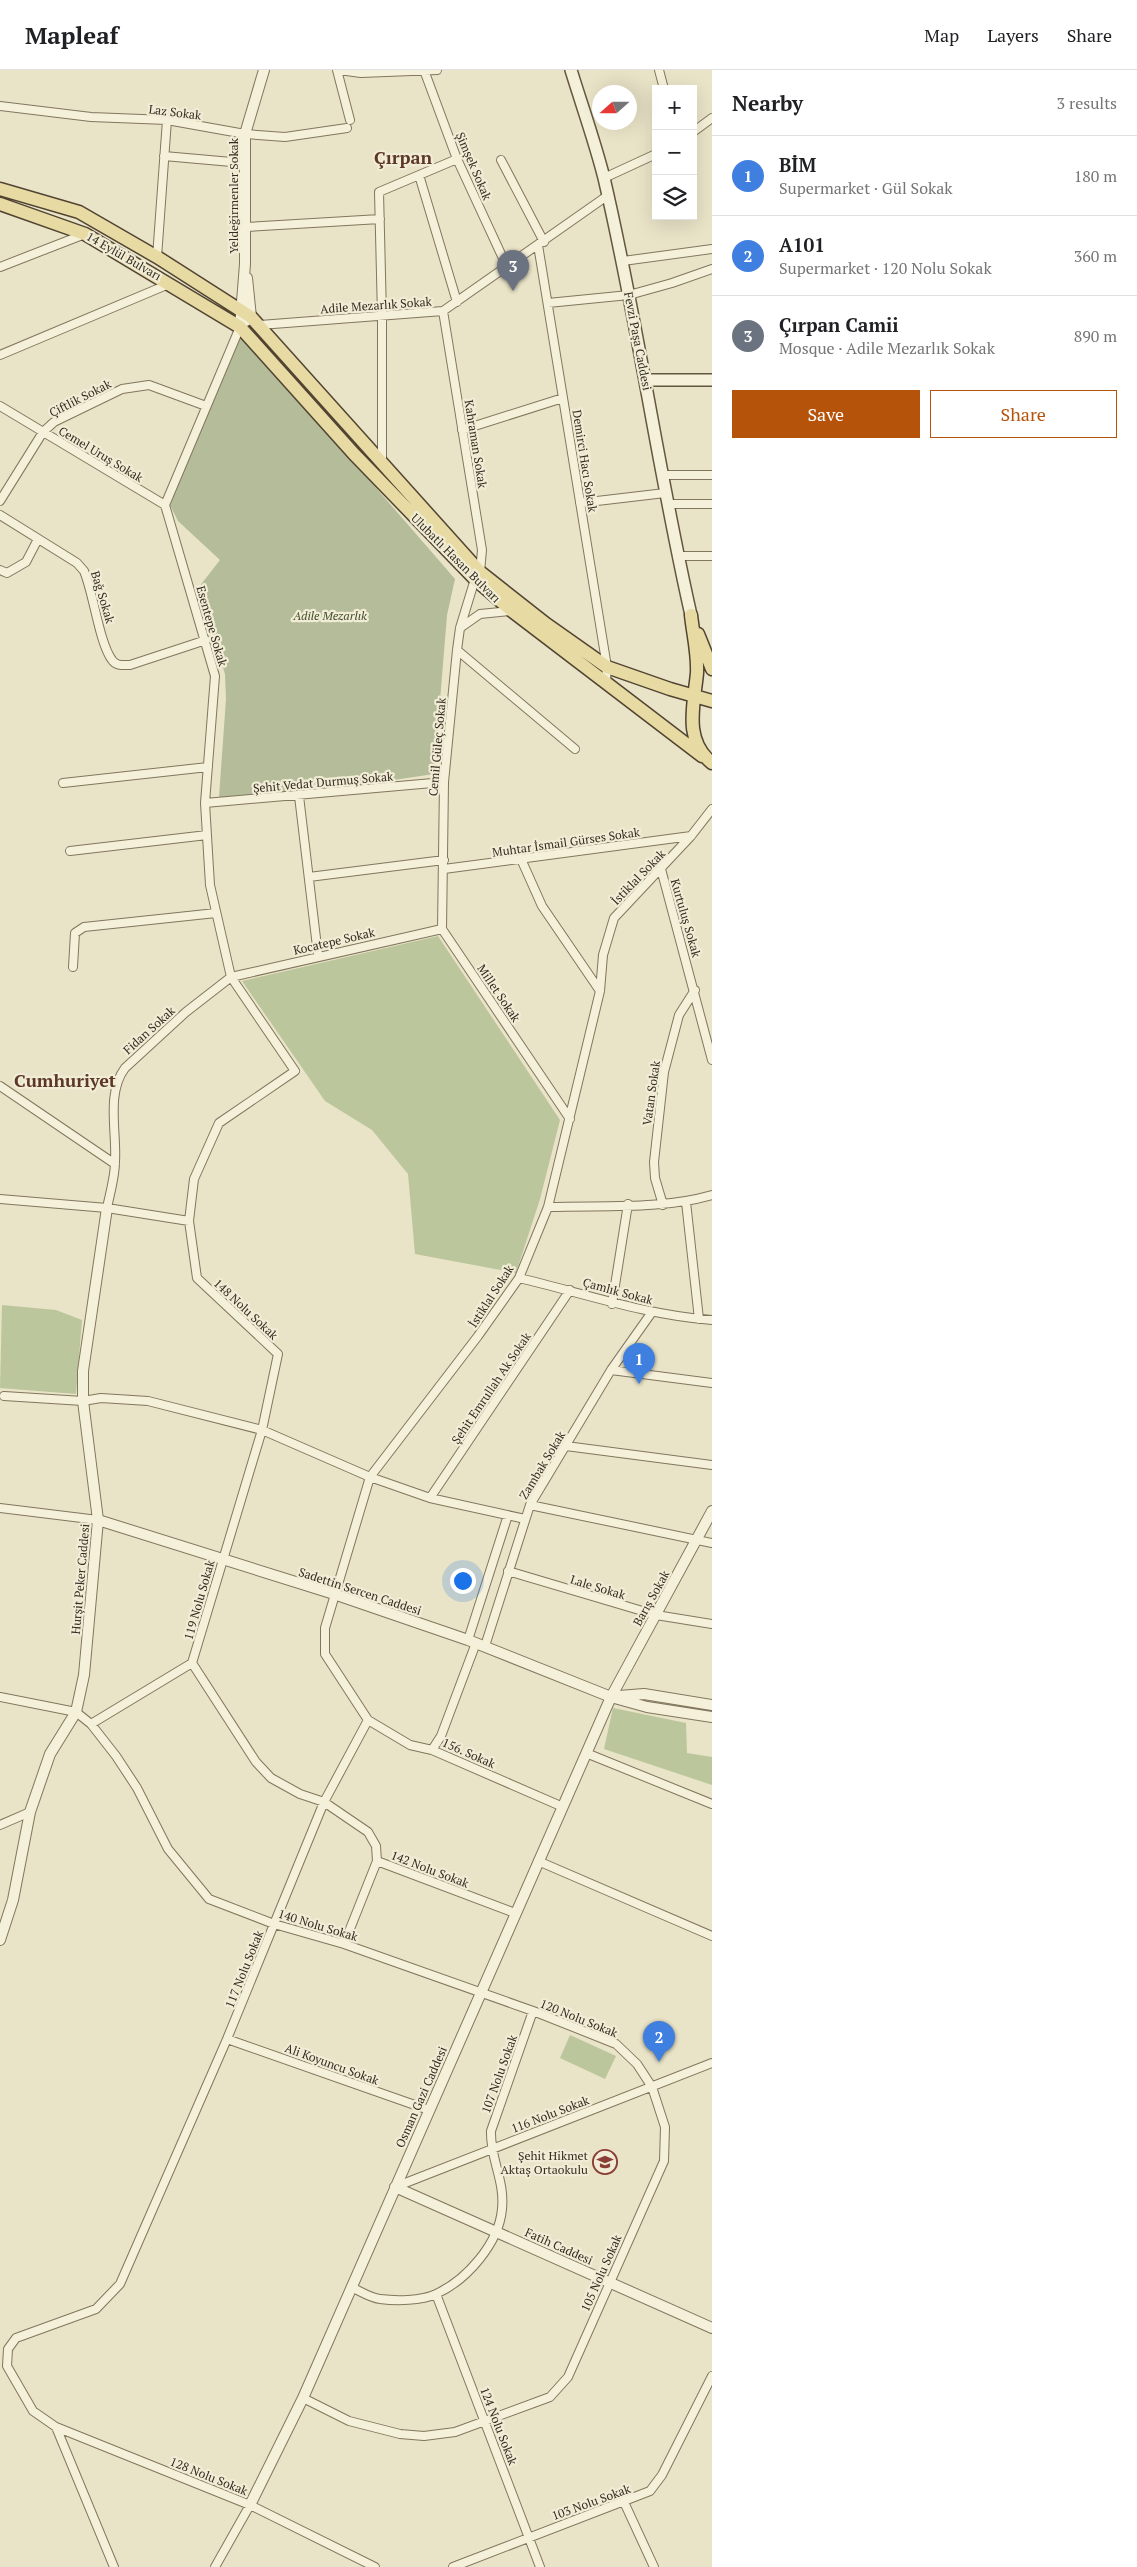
<!DOCTYPE html>
<meta charset="utf-8">
<style>
body{margin:0;font-family:"PT Serif",serif;background:#f6f6f6;color:#202124}
.controls{position:absolute;right:15px;top:15px;display:grid;overflow:hidden;border-radius:0px;box-shadow:0 5px 20px #0002}
.controls button{width:45px;height:45px;display:grid;place-items:center;padding:0;border:0;border-bottom:1px solid #e0e0e0;background:#fff;color:#202124;font:25px sans-serif}
.compass{position:absolute;left:592px;top:15px;width:45px;height:45px;border-radius:50%;background:#fff;box-shadow:0 5px 20px #0002;rotate:249deg}
.you{position:absolute;left:462px;top:1510px;width:18px;height:18px;margin:-12px;border:4px solid #fff;border-radius:50%;background:#1a73e8;box-shadow:0 0 0 8px #1a73e833}
.badge{display:grid;place-items:center;width:32px;height:32px;border-radius:50%;background:#b45309;color:#fff;font-size:16px;font-weight:700}
.pin{position:absolute;translate:-50% -41px;filter:drop-shadow(0 1px 2px #0008)}
.pin::after{content:'';position:absolute;top:26px;width:18px;height:15px;background:inherit;clip-path:polygon(0 0,100% 0,50% 100%)}
.list{margin:0;padding:0;list-style:none}
h2{display:flex;justify-content:space-between;align-items:center;height:65px;margin:0;padding:0 20px;font-size:21px}
h2 small{font-size:16px;font-weight:400;color:#757577}
.list li{display:grid;grid-template-columns:32px 1fr auto;gap:15px;align-items:center;box-sizing:border-box;height:80px;padding:0 20px;border-top:1px solid #e0e0e0}
.list b{display:block;font-size:19px;white-space:nowrap}
.list p{margin:0;font-size:16px;white-space:nowrap;color:#757577}
.list em{font-size:16px;font-style:normal;color:#757577}
.actions{display:flex;gap:10px;padding:15px 20px}
.actions a{flex:1;padding:11px 0;border:1px solid #b45309;border-radius:0px;text-align:center;font-size:18px;color:#b45309}
.actions .main{background:#b45309;color:#fff}
.icon{flex:none;width:28px;height:28px;fill:none;stroke:currentColor;stroke-width:2;stroke-linecap:round;stroke-linejoin:round}
.map{position:relative;flex:none;width:712px;height:2497px;overflow:hidden}
header{display:flex;align-items:center;gap:30px;box-sizing:border-box;height:70px;padding:0 25px;background:#fff;border-bottom:1px solid #e0e0e0}
header strong{font-size:24px}
nav{display:flex;gap:28px;margin-inline-start:auto;font-size:18px}
main{display:flex}
aside{flex:1;background:#fff}
.map>svg:first-child{display:block}
.green{fill:#bcc69c}
.cemetery{fill:#b4bc9a}
.lines{fill:none;stroke-linecap:round;stroke-linejoin:round}
.minor-casing{stroke:#82765e;stroke-width:10}
.tertiary-casing{stroke:#82765e;stroke-width:12}
.secondary-casing{stroke:#645741;stroke-width:14}
.primary-casing{stroke:#514432;stroke-width:15}
.minor{stroke:#f5f0d9;stroke-width:8}
.tertiary{stroke:#f5f0d9;stroke-width:10}
.secondary{stroke:#f5f0d9;stroke-width:11}
.primary{stroke:#e7daa3;stroke-width:12}
.labels{text-anchor:middle;dominant-baseline:central;stroke-width:4.5;stroke-linejoin:round;paint-order:stroke}
.street-label{font-size:12px;fill:#342c20;stroke:#f1ecd5}
.park-label{font-size:12px;font-style:italic;fill:#414e29;stroke:#f1ecd5}
.poi-label{font-size:12px;fill:#342c20;stroke:#f1ecd5;text-anchor:end}
.district-label{font-size:18px;font-weight:bold;fill:#5c3725;stroke:#f1ecd5}
</style>
<header>
<strong>Mapleaf</strong>
<nav><a>Map</a><a>Layers</a><a>Share</a></nav>
</header>
<main>
<div class="map">
<svg width="712" height="2497" viewBox="0 0 712 2497">
<rect width="100%" height="100%" fill="#e9e3c7"/>
<path class="green" d="M438 866 560 1050 540 1129 516 1203 415 1184 408 1104 372 1060 325 1031 242 911Z
M2 1235 56 1240 82 1250 76 1324 0 1318Z
M613 1638 686 1653 687 1683 712 1687V1715L604 1679Z
M570 1965 616 1986 605 2009 560 1988Z"/>
<path class="cemetery" d="M241 262 455 509 447 545 434 704 292 725 219 727 226 629 225 604 199 517 220 490 178 451 170 435Z"/>
<g class="lines">
<defs>
<path id="minor" d="M337 0 350 50
M339 0 361 3 437 0
M424 0 457 89 507 197
M659 0 664 19
M0 36 91 47 167 50 245 64 285 67 347 58
M693 62 712 48
M164 86 243 93
M501 90 544 172
M419 105 457 232
M604 108 656 84
M246 157 380 149
M538 175 607 597 606 611
M157 187 167 50
M623 191 712 179
M0 197 85 164
M548 233 629 225 672 213 712 199
M443 241 482 480 480 502 475 509 460 558 457 580 444 712 442 859 570 1049
M260 255 443 241 607 126
M0 285 169 214
M0 336 165 435
M462 360 563 328
M382 391V246L379 122 457 89
M662 405H712
M0 431 43 362 54 352 122 319 149 315 206 336
M580 433 665 423
M667 434H712
M0 445 77 493 84 501C94 525 99 572 112 590 116 596 123 595 130 595L206 570
M677 486H712
M0 500 7 503 26 492 38 469
M460 558 480 544 511 541
M457 580 575 679
M63 713 208 697
M299 726 318 885
M205 733 444 712
M70 781 207 765
M521 789 542 836 600 921
M444 799 691 766
M661 799 712 990
M309 807 444 790
M73 897 75 863 84 857 216 843
M0 1016 115 1094
M0 1129 107 1138 189 1151
M686 1132 699 1249
M663 1135 655 1108 654 1092 664 1002 679 945 695 920
M548 1137C603 1135 660 1140 712 1125
M107 1138C110 1123 115 1107 115 1092 117 1062 106 1023 125 998L186 942 231 907 442 859
M519 1208C583 1223 645 1245 712 1250
M612 1234 628 1134
M611 1300 712 1313
M4 1326 83 1331 101 1328 148 1331 262 1360 370 1407 478 1266 519 1208 548 1137 600 921 603 885 614 848 691 766 712 739
M566 1376 712 1395
M430 1428 570 1220
M530 1435 712 1473
M0 1438 98 1450
M508 1501 656 1545 712 1554
M468 1570 508 1445
M485 1576 530 1435 611 1300 652 1242
M192 1593 256 1692 271 1708 300 1724 324 1732 368 1762 376 1776 377 1791 515 1843
M0 1627 76 1642 91 1654 116 1686 137 1718 168 1779 209 1829 274 1854 344 1874 533 1941 616 1974 637 1994 652 2017 665 2057 664 2091 568 2307 550 2327 455 2362 424 2366 400 2364 349 2351 303 2328
M368 1650 410 1675 432 1680 563 1737
M91 1654 192 1593 262 1360 278 1284 197 1208 189 1151 194 1109 219 1053 295 1001 231 907 210 815 205 733 215 606 165 435 240 257
M432 1680 441 1666 476 1573
M586 1683 712 1734
M0 1755 30 1742
M538 1791 712 1866
M344 1874 377 1791
M227 1969 429 2040
M395 2117 712 1993
M351 2217C360 2221 370 2228 380 2229 396 2231 421 2231 436 2224 467 2210 499 2173 502 2139 505 2110 490 2089 491 2061L533 1941
M436 2224 540 2497
M56 2357 114 2497
M624 2432 654 2497
M215 2497 250 2435
M375 2497 250 2435 56 2357 33 2341 7 2296 8 2279 16 2268 96 2239 120 2214 227 1969 324 1732 368 1650 325 1584V1558L370 1407 430 1428 525 1449
M453 2497 650 2421 662 2405 712 2306"/>
<path id="tertiary" d="M246 251 251 247 247 208
M240 257 245 194V64L264 0
M98 1450 334 1524 468 1570 611 1627 647 1637 712 1647
M619 1626 644 1624 712 1635
M0 1870 13 1830 30 1742 50 1684 76 1642 84 1605 98 1450 83 1331V1301L107 1138
M395 2117 712 2258
M250 2435 303 2328 611 1627 712 1441"/>
<path id="secondary" d="M571 0C582 36 595 72 604 108 638 253 658 400 691 545
M646 310H712"/>
<path id="primary" d="M0 119 79 142 157 187 251 247 480 502 546 554 607 597 670 619 712 631
M0 134 85 164 240 257 354 384 475 509 512 541 702 686
M691 545C693 564 698 584 697 603 694 635 683 670 712 693
M698 564 712 599"/>
</defs>
<use href="#minor" class="minor-casing"/>
<use href="#tertiary" class="tertiary-casing"/>
<use href="#secondary" class="secondary-casing"/>
<use href="#primary" class="primary-casing"/>
<use href="#minor" class="minor"/>
<use href="#tertiary" class="tertiary"/>
<use href="#secondary" class="secondary"/>
<use href="#primary" class="primary"/>
</g>
<defs>
<symbol id="school-ring" viewBox="-11 -11 22 22"><circle r="9.5" fill="#f1ecd5" stroke="#8a3e35" stroke-width="1.5"/><path d="M0-5L7-2L0 1L-7-2ZM-4 1L0 2.5L4 1V4Q0 6-4 4Z" fill="#8a3e35"/></symbol>
</defs>
<g fill-rule="evenodd">
<use href="#school-ring" x="591" y="2078" width="28" height="28"/>
</g>
<g class="labels">
<g class="street-label">
<text transform="translate(175 42) rotate(7)">Laz Sokak</text>
<text transform="translate(474 96) rotate(67)">Şimşek Sokak</text>
<text transform="translate(233 126) rotate(-90)">Yeldeğirmenler Sokak</text>
<text transform="translate(124 186) rotate(30)">14 Eylül Bulvarı</text>
<text transform="translate(376 235) rotate(-4)">Adile Mezarlık Sokak</text>
<text transform="translate(638 271) rotate(79)">Fevzi Paşa Caddesi</text>
<text transform="translate(80 328) rotate(-27)">Çiftlik Sokak</text>
<text transform="translate(476 374) rotate(81)">Kahraman Sokak</text>
<text transform="translate(101 384) rotate(31)">Cemel Uruş Sokak</text>
<text transform="translate(585 391) rotate(81)">Demirci Hacı Sokak</text>
<text transform="translate(456 488) rotate(45)">Ulubatlı Hasan Bulvarı</text>
<text transform="translate(103 527) rotate(73)">Bağ Sokak</text>
<text transform="translate(212 556) rotate(74)">Esentepe Sokak</text>
<text transform="translate(437 677) rotate(-85)">Cemil Güleç Sokak</text>
<text transform="translate(323 712) rotate(-5)">Şehit Vedat Durmuş Sokak</text>
<text transform="translate(566 772) rotate(-8)">Muhtar İsmail Gürses Sokak</text>
<text transform="translate(638 807) rotate(-46)">İstiklal Sokak</text>
<text transform="translate(686 848) rotate(74)">Kurtuluş Sokak</text>
<text transform="translate(334 871) rotate(-13)">Kocatepe Sokak</text>
<text transform="translate(499 923) rotate(56)">Millet Sokak</text>
<text transform="translate(149 960) rotate(-42)">Fidan Sokak</text>
<text transform="translate(651 1023) rotate(-82)">Vatan Sokak</text>
<text transform="translate(618 1221) rotate(15)">Çamlık Sokak</text>
<text transform="translate(491 1226) rotate(-57)">İstiklal Sokak</text>
<text transform="translate(246 1239) rotate(43)">148 Nolu Sokak</text>
<text transform="translate(491 1318) rotate(-56)">Şehit Emrullah Ak Sokak</text>
<text transform="translate(542 1395) rotate(-59)">Zambak Sokak</text>
<text transform="translate(80 1509) rotate(-85)">Hurşit Peker Caddesi</text>
<text transform="translate(598 1517) rotate(17)">Lale Sokak</text>
<text transform="translate(360 1521) rotate(18)">Sadettin Sercen Caddesi</text>
<text transform="translate(651 1528) rotate(-61)">Barış Sokak</text>
<text transform="translate(199 1530) rotate(-74)">119 Nolu Sokak</text>
<text transform="translate(469 1683) rotate(24)">156. Sokak</text>
<text transform="translate(430 1799) rotate(21)">142 Nolu Sokak</text>
<text transform="translate(318 1855) rotate(17)">140 Nolu Sokak</text>
<text transform="translate(244 1899) rotate(-68)">117 Nolu Sokak</text>
<text transform="translate(579 1948) rotate(22)">120 Nolu Sokak</text>
<text transform="translate(332 1994) rotate(20)">Ali Koyuncu Sokak</text>
<text transform="translate(499 2004) rotate(-70)">107 Nolu Sokak</text>
<text transform="translate(421 2027) rotate(-66)">Osman Gazi Caddesi</text>
<text transform="translate(550 2044) rotate(-21)">116 Nolu Sokak</text>
<text transform="translate(559 2176) rotate(24)">Fatih Caddesi</text>
<text transform="translate(601 2203) rotate(-66)">105 Nolu Sokak</text>
<text transform="translate(499 2356) rotate(69)">124 Nolu Sokak</text>
<text transform="translate(209 2406) rotate(22)">128 Nolu Sokak</text>
<text transform="translate(591 2432) rotate(-20)">103 Nolu Sokak</text>
</g>
<g class="park-label">
<text x="330" y="545">Adile Mezarlık</text>
</g>
<g class="poi-label">
<text x="588" y="2085">Şehit Hikmet<tspan x="588" dy="14">Aktaş Ortaokulu</tspan></text>
</g>
<g class="district-label">
<text x="403" y="87">Çırpan</text>
<text x="65" y="1010">Cumhuriyet</text>
</g>
</g>
</svg>
<div class="controls">
<button>+</button>
<button>−</button>
<button><svg class="icon" aria-label="layers" viewBox="0 0 24 24"><path d="M12 4l9 5-9 5-9-5zM3 14l9 5 9-5"/></svg></button>
</div>
<svg class="compass" viewBox="-18 -18 36 36"><path d="M0-13l5 13h-10z" fill="#e53935"/><path d="M0 13l5-13h-10z" fill="#757577"/></svg>
<div class="you"></div>
<div class="pin badge" style="left:639px;top:1314px;background:#3f7fe0">1</div>
<div class="pin badge" style="left:659px;top:1992px;background:#3f7fe0">2</div>
<div class="pin badge" style="left:513px;top:221px;background:#6b7280">3</div>
</div>
<aside>
<h2>Nearby<small>3 results</small></h2>
<ul class="list">
<li><span class="badge" style="background:#3f7fe0">1</span><div><b>BİM</b><p>Supermarket · Gül Sokak</p></div><em>180 m</em></li>
<li><span class="badge" style="background:#3f7fe0">2</span><div><b>A101</b><p>Supermarket · 120 Nolu Sokak</p></div><em>360 m</em></li>
<li><span class="badge" style="background:#6b7280">3</span><div><b>Çırpan Camii</b><p>Mosque · Adile Mezarlık Sokak</p></div><em>890 m</em></li>
</ul>
<div class="actions"><a class="main">Save</a><a>Share</a></div>
</aside>
</main>
